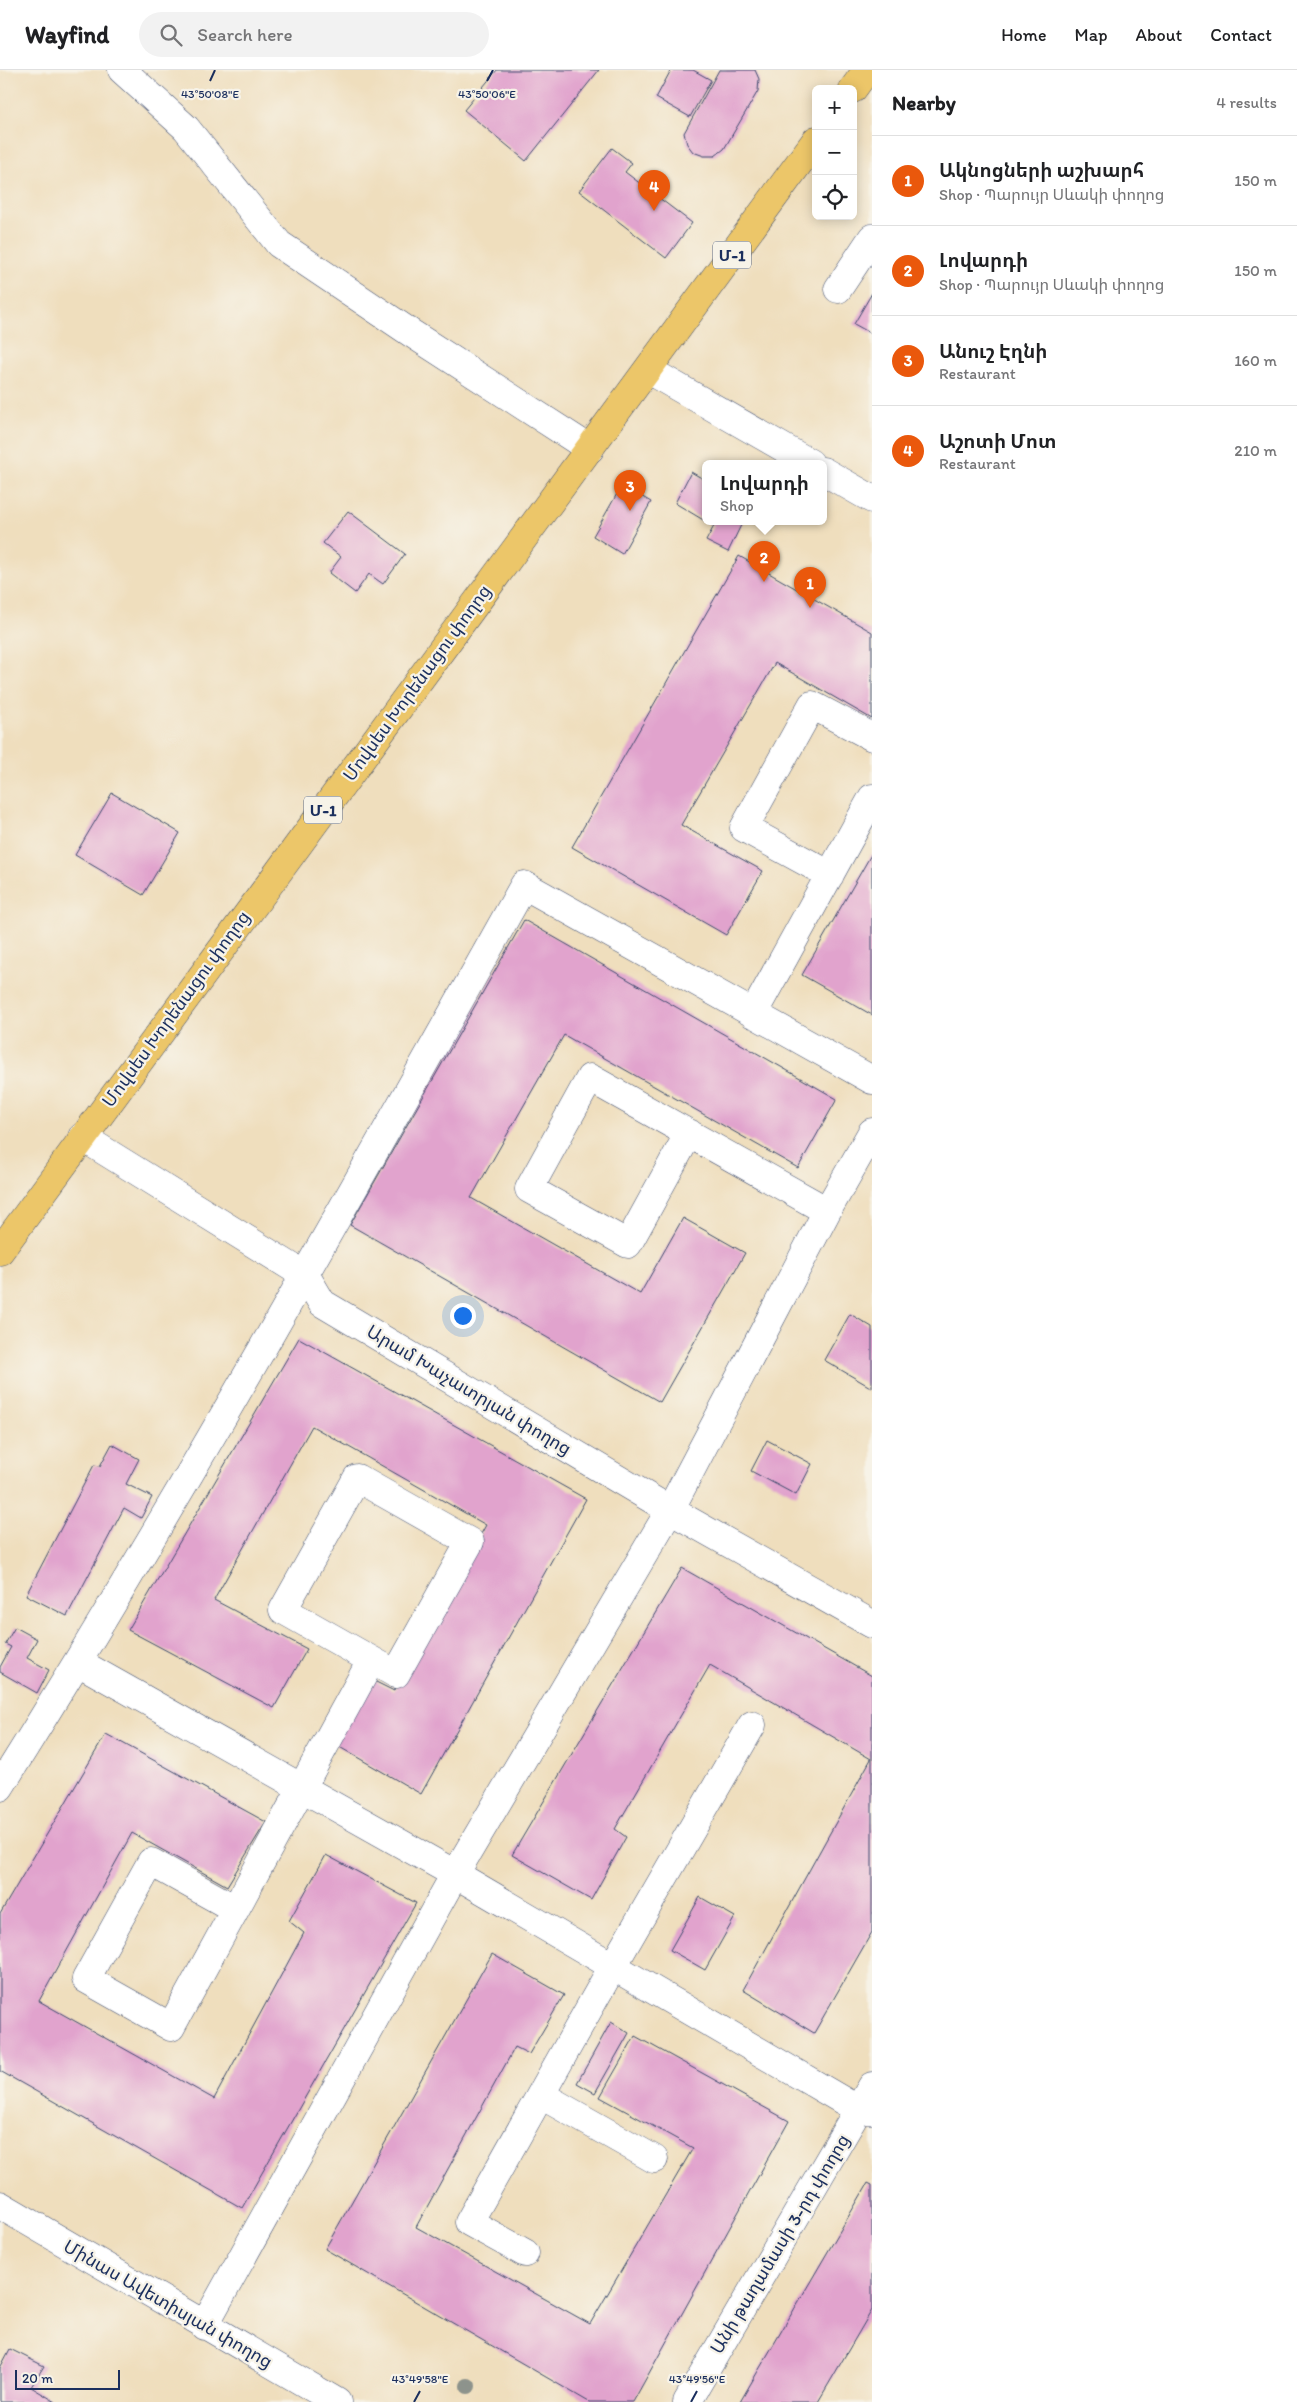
<!DOCTYPE html>
<meta charset="utf-8">
<style>
body{margin:0;font-family:Itim,"Noto Sans Armenian",sans-serif;background:#f2f2f2;color:#202124}
.controls{position:absolute;right:15px;top:15px;display:grid;overflow:hidden;border-radius:8px;box-shadow:0 2px 12px #0003}
.controls button{width:45px;height:45px;display:grid;place-items:center;padding:0;border:0;border-bottom:1px solid #e0e0e0;background:#fff;color:#202124;font:25px sans-serif}
.scale{position:absolute;left:15px;bottom:12px;width:105px;box-sizing:border-box;padding-left:5px;border:2px solid #1b2f5e;border-top:0;font-size:14px;line-height:18px;white-space:nowrap;color:#1b2f5e;-webkit-text-stroke:4px #f7f3e8;paint-order:stroke}
.you{position:absolute;left:462px;top:1245px;width:18px;height:18px;margin:-12px;border:4px solid #fff;border-radius:50%;background:#1a73e8;box-shadow:0 0 0 8px #1a73e833}
.badge{display:grid;place-items:center;width:32px;height:32px;border-radius:50%;background:#ea580c;color:#fff;font-size:16px;font-weight:700}
.pin{position:absolute;translate:-50% -41px;filter:drop-shadow(0 1px 2px #0008)}
.pin::after{content:'';position:absolute;top:26px;width:18px;height:15px;background:inherit;clip-path:polygon(0 0,100% 0,50% 100%)}
.popup{position:absolute;left:702px;top:390px;width:125px;height:65px;box-sizing:border-box;display:grid;place-content:center;border-radius:8px;background:#fff;filter:drop-shadow(0 1px 4px #0005);font-size:16px;white-space:nowrap;color:#757577}
.popup b{font-size:19px;color:#202124}
.popup::after{content:'';position:absolute;left:50%;top:100%;margin-left:-10px;border:10px solid transparent;border-top-color:#fff}
.list{margin:0;padding:0;list-style:none}
h2{display:flex;justify-content:space-between;align-items:center;height:65px;margin:0;padding:0 20px;font-size:21px}
h2 small{font-size:16px;font-weight:400;color:#757577}
.list li{display:grid;grid-template-columns:32px 1fr auto;gap:15px;align-items:center;box-sizing:border-box;height:90px;padding:0 20px;border-top:1px solid #e0e0e0}
.list b{display:block;font-size:19px;white-space:nowrap}
.list p{margin:0;font-size:16px;white-space:nowrap;color:#757577}
.list em{font-size:16px;font-style:normal;color:#757577}
.icon{flex:none;width:28px;height:28px;fill:none;stroke:currentColor;stroke-width:2;stroke-linecap:round;stroke-linejoin:round}
.map{position:relative;flex:none;width:872px;height:2332px;overflow:hidden}
header{display:flex;align-items:center;gap:30px;box-sizing:border-box;height:70px;padding:0 25px;background:#fff;border-bottom:1px solid #e0e0e0}
header strong{font-size:24px}
nav{display:flex;gap:28px;margin-inline-start:auto;font-size:18px}
.search{width:350px;height:45px;background:#f2f2f2;display:flex;align-items:center;gap:12px;box-sizing:border-box;padding:0 18px;border-radius:28px;color:#757577;font-size:19px}
main{display:flex}
aside{flex:1;background:#fff}
.map>svg:first-child{display:block}
.building{fill:#e1a3cd}
.lines{fill:none;stroke-linecap:round;stroke-linejoin:round}
.minor-casing{stroke:#3b496c;stroke-width:29}
.highway-casing{stroke:#3b496c;stroke-width:29}
.minor{stroke:#fff;stroke-width:28}
.highway{stroke:#ecc669;stroke-width:28}
.tree{fill:#8d938c}
.ticks{fill:none;stroke:#1b2f5e;stroke-width:2}
.labels{text-anchor:middle;dominant-baseline:central;stroke-width:4.5;stroke-linejoin:round;paint-order:stroke}
.shield{fill:#f7f3e8;stroke:#5d6a87;stroke-width:1}
.shield-label{font-size:16px;font-weight:bold;fill:#1b2f5e}
.street-label{font-size:18px;fill:#1b2f5e;stroke:#f7f3e8}
.ticks-label{font-size:12px;text-anchor:middle;fill:#1b2f5e;stroke:#f7f3e8;stroke-width:4.5;stroke-linejoin:round;paint-order:stroke}
</style>
<header>
<strong>Wayfind</strong>
<div class="search"><svg class="icon" aria-label="search" viewBox="0 0 24 24"><circle cx="10" cy="10" r="6"/><path d="M15 15l6 6"/></svg>Search here</div>
<nav><a>Home</a><a>Map</a><a>About</a><a>Contact</a></nav>
</header>
<main>
<div class="map">
<svg width="872" height="2332" viewBox="0 0 872 2332">
<rect width="100%" height="100%" fill="#f7f3e8"/>
<filter id="ink" filterUnits="userSpaceOnUse"><feTurbulence type="fractalNoise" baseFrequency=".02" numOctaves="2"/><feDisplacementMap in="SourceGraphic" scale="10" xChannelSelector="R" yChannelSelector="G"/><feConvolveMatrix kernelMatrix="1 2 1 2 8 2 1 2 1" color-interpolation-filters="sRGB"/></filter>
<filter id="wash" filterUnits="userSpaceOnUse"><feTurbulence type="fractalNoise" baseFrequency=".0096" numOctaves="4" result="noise"/><feDisplacementMap in="SourceGraphic" scale="20" xChannelSelector="R" yChannelSelector="G"/><feGaussianBlur stdDeviation="1.12" result="paint"/><feColorMatrix in="noise" values="0 0 0 0 0 0 0 0 0 0 0 0 0 0 0 0 0 1.4 0 .05"/><feComposite in="paint" operator="in"/></filter>
<g filter="url(#wash)">
<rect width="100%" height="100%" fill="#efdebd"/>
<g id="blocks">
<path class="building" d="M497 0H599L526 91 464 40Z
M671 0H693L711 10 690 47 656 28Z
M719 0H755L759 9 758 21 724 79 715 86H704L693 82 687 74 684 63Z
M612 78 632 93 625 102 692 153 666 188 579 121Z
M872 223V264L854 254Z
M691 402 705 410V451L675 433Z
M622 415 651 432 622 484 593 466Z
M348 441 405 484 383 514 369 504 355 523 329 503 341 487 323 473Z
M705 451H743L728 482 706 471 714 456Z
M739 486 872 562V649L775 593 681 755 763 801 726 865 572 777Z
M112 723 180 763 143 825 75 785Z
M872 783V945L802 905Z
M524 850 837 1029 798 1098 564 965 471 1128 640 1224 683 1148 745 1183 660 1332 350 1155Z
M850 1244 872 1257V1318L824 1290Z
M299 1268 586 1429 421 1724 329 1671 364 1606 394 1621 486 1455 312 1356 214 1530 307 1579 274 1638 128 1560Z
M767 1370 812 1394 796 1425 751 1401Z
M112 1374 139 1389 126 1414 152 1427 141 1448 124 1438 67 1546 26 1525 94 1395 100 1396Z
M682 1498 872 1606V1862L814 1963 743 1920 871 1689 710 1595 615 1759 626 1767 591 1830 512 1785Z
M15 1557 37 1569 27 1588 49 1600 37 1623 0 1602V1597L11 1577 5 1574Z
M106 1664 266 1752 227 1816 132 1763 39 1931 214 2029 304 1863 289 1851 326 1785 416 1833 242 2138 0 2001V1844Z
M700 1827 735 1847 705 1900 670 1880Z
M492 1884 564 1925 529 1984 515 1977 416 2157 590 2254 693 2078 600 2027 635 1966 789 2051 633 2332H589L325 2179Z
M611 1952 629 1963 595 2023 577 2013Z
M868 2113 872 2115V2240L818 2332H740Z
M10 2279 44 2296 31 2317 56 2332H0V2298Z"/>
</g>
</g>
<g filter="url(#ink)">
<use href="#blocks" fill-opacity="0" stroke="#3b496c" stroke-width="1"/>
<g class="lines">
<defs>
<path id="minor" d="M122 0 186 58 279 174 411 263 590 379
M838 219 872 168
M648 300 810 393
M823 401 872 429
M830 805 744 758 812 635 872 667
M753 944 872 728
M689 1063 628 1174 529 1119 590 1008 827 1141
M82 1067 306 1206 322 1233 670 1440 872 1554
M357 1408 470 1472 396 1604 283 1540Z
M78 1592 455 1804 859 2040H872
M0 1717C185 1422 354 1119 524 815L872 1010
M235 1839 151 1792 86 1909 171 1957 371 1591
M541 2025 654 2089
M0 2135 337 2332
M525 2183 469 2152 613 1896 752 1655
M204 2256 455 1804 670 1440 827 1141 872 1062
M687 2332 872 2016"/>
<path id="highway" d="M853 19 867 0
M0 1181 816 70"/>
</defs>
<use href="#minor" class="minor-casing"/>
<use href="#highway" class="highway-casing"/>
<use href="#minor" class="minor"/>
<use href="#highway" class="highway"/>
</g>
<circle class="tree" cx="468" cy="2316" r="8"/>
</g>
<path class="ticks" d="M210 11 215 0M487 11 493 0M414 2332 420 2321M691 2332 697 2321"/>
<g class="labels">
<g class="shield">
<rect x="713" y="171.5" width="38" height="27" rx="4"/>
<rect x="304" y="726.5" width="38" height="27" rx="4"/>
</g>
<g class="shield-label">
<text x="732" y="185">Մ-1</text>
<text x="323" y="740">Մ-1</text>
</g>
<g class="street-label">
<text transform="translate(417 613) rotate(-54)">Մովսես Խորենացու փողոց</text>
<text transform="translate(176 939) rotate(-54)">Մովսես Խորենացու փողոց</text>
<text transform="translate(469 1320) rotate(31)">Արամ Խաչատրյան փողոց</text>
<text transform="translate(780 2174) rotate(-59)">Անի թաղամասի 3-րդ փողոց</text>
<text transform="translate(168 2234) rotate(30)">Մինաս Ավետիսյան փողոց</text>
</g>
</g>
<g class="ticks-label">
<text x="210" y="28">43°50'08"E</text>
<text x="487" y="28">43°50'06"E</text>
<text x="420" y="2313">43°49'58"E</text>
<text x="697" y="2313">43°49'56"E</text>
</g>
</svg>
<div class="controls">
<button>+</button>
<button>−</button>
<button><svg class="icon" aria-label="locate" viewBox="0 0 24 24"><circle cx="12" cy="12" r="6"/><path d="M12 2v4M12 18v4M2 12h4M18 12h4"/></svg></button>
</div>
<div class="scale">20 m</div>
<div class="you"></div>
<div class="pin badge" style="left:810px;top:538px">1</div>
<div class="pin badge" style="left:764px;top:512px">2</div>
<div class="popup"><b>Լովարդի</b>Shop</div>
<div class="pin badge" style="left:630px;top:441px">3</div>
<div class="pin badge" style="left:654px;top:141px">4</div>
</div>
<aside>
<h2>Nearby<small>4 results</small></h2>
<ul class="list">
<li><span class="badge">1</span><div><b>Ակնոցների աշխարհ</b><p>Shop · Պարույր Սևակի փողոց</p></div><em>150 m</em></li>
<li><span class="badge">2</span><div><b>Լովարդի</b><p>Shop · Պարույր Սևակի փողոց</p></div><em>150 m</em></li>
<li><span class="badge">3</span><div><b>Անուշ Էղնի</b><p>Restaurant</p></div><em>160 m</em></li>
<li><span class="badge">4</span><div><b>Աշոտի Մոտ</b><p>Restaurant</p></div><em>210 m</em></li>
</ul>
</aside>
</main>
